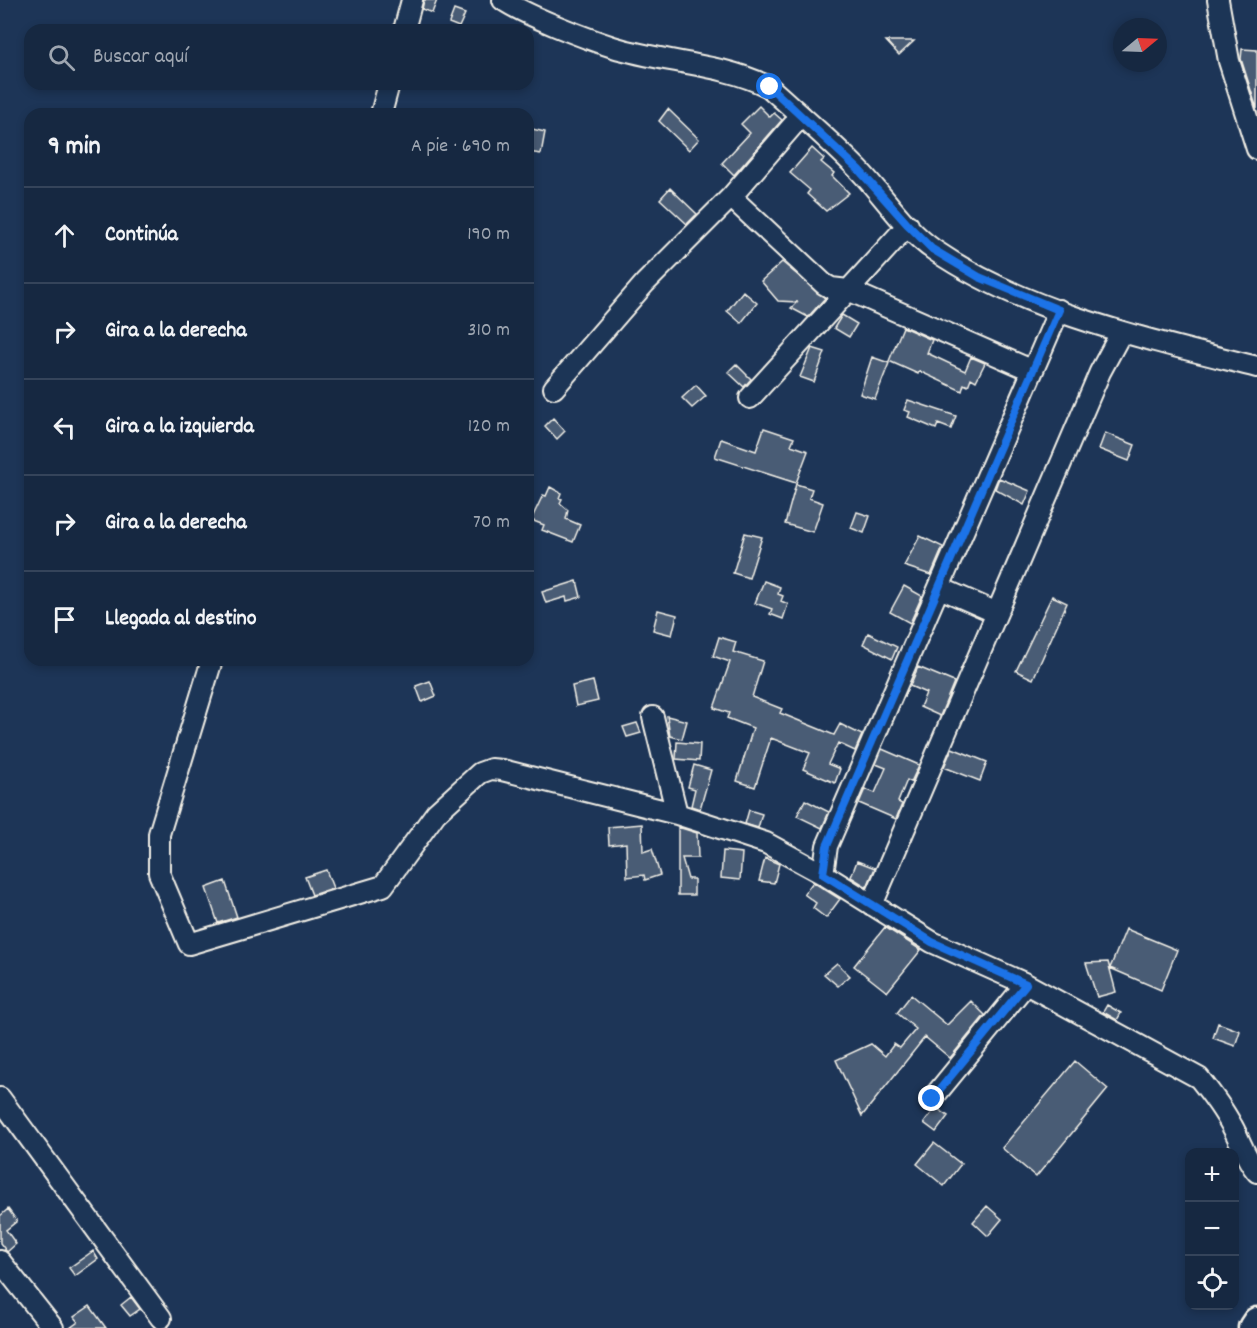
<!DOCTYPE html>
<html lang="es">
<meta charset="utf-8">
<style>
body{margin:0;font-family:Dekko,sans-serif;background:#23344c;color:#f1f3f6}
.controls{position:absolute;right:18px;bottom:18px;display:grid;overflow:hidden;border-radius:12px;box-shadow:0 3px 9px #0003}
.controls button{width:54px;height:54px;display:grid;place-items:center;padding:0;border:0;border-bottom:2px solid #35445a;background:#162841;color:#f1f3f6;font:30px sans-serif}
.compass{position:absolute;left:1113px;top:18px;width:54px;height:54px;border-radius:50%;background:#162841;box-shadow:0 3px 9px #0003;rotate:71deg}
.stop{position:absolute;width:18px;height:18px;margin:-14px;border:4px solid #1a73e8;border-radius:50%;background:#fff}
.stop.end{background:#1a73e8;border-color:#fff;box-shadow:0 2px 6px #0008}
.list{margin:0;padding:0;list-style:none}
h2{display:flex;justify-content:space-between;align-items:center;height:78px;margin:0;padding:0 24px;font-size:26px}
h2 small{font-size:20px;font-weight:400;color:#9ea6b1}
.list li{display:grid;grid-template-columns:39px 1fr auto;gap:18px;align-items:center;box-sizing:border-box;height:96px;padding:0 24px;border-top:2px solid #35445a}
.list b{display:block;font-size:22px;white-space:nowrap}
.list em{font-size:20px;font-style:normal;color:#9ea6b1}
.icon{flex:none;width:33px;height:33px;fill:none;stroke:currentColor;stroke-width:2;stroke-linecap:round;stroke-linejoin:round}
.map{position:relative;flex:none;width:1257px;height:1328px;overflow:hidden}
.search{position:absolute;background:#162841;box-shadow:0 3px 9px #0003;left:24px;top:24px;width:510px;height:66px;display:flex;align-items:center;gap:15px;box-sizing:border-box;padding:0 21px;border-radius:18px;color:#9ea6b1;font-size:22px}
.panel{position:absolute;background:#162841;box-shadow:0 3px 9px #0003;left:24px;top:108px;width:510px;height:558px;border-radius:18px}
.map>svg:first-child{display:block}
.building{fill:#485b74;stroke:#f4f1e8;stroke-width:1.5}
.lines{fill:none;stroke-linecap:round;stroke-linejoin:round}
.minor-casing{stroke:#f4f1e8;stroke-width:24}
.highway-casing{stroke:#f4f1e8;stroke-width:33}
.minor{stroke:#1d3557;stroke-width:20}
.highway{stroke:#1d3557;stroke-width:28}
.route{stroke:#1a73e8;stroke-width:8}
</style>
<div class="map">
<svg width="1257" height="1328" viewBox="0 0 1257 1328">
<rect width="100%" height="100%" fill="#1d3557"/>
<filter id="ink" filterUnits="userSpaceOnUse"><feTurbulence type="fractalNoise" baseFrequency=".0167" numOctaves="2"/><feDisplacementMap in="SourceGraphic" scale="12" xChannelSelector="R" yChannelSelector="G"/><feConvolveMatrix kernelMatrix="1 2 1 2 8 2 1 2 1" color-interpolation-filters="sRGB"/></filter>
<g filter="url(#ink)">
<path class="building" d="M424 0H437L432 13 422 9Z
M454 10 465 14 459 27 449 23Z
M886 41H914L899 55Z
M1242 49 1257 50V109L1241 59Z
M759 106 770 117 774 113 782 120 734 175 722 163 750 133 741 124Z
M668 109 699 139 689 150 659 121Z
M528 128 545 132 541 154 528 152Z
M812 148 824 159 821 162 834 173 832 176 849 193 826 211 807 194 810 190 790 173Z
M670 188 697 214 687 224 660 199Z
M782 262 825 298 808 317 791 308 797 302 778 301 761 281Z
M743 291 757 303 741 323 727 311Z
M842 315 857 324 849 337 834 328Z
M903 327 932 340 927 353 965 371 971 357 985 363 976 381 971 378 968 386 964 384 962 391 919 371 918 374 889 361Z
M812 348 825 352 814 382 800 377Z
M872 357 889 363 875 399 860 394Z
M736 364 751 379 744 387 728 372Z
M696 385 706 396 692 408 682 398Z
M908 400 956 416 951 429 938 424 936 429 908 417 910 412 904 410Z
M553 418 565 431 557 439 545 426Z
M764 428 794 438 791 445 808 451 796 483 715 457 721 439 756 451Z
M1105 433 1135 445 1129 461 1099 449Z
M999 478 1030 491 1024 505 995 489Z
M796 484 812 489 809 498 823 503 813 532 785 524Z
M550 487 561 493 559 498 562 499 560 503 568 510 566 519 580 525 573 542 542 530 544 525 531 520 543 495 546 496Z
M857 512 870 516 864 533 851 528Z
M745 533 762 537 749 578 733 573Z
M920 536 943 547 931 575 904 566Z
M577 581 581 597 567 601 566 597 546 603 542 592Z
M764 581 780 587 778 594 783 596 781 601 788 604 783 619 770 614 772 609 755 603Z
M904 586 922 596 910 623 890 612Z
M1052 596 1067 603 1033 679 1016 671Z
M658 610 677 615 672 635 653 630Z
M868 633 897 647 892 659 863 644Z
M719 637 736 642 733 652 763 661 752 697 782 709 780 713 834 735 840 724 862 735 855 751 838 743 828 764 840 769 835 783 803 769 810 753 771 738 755 787 737 781 753 728 727 718 729 713 714 708 730 662 713 656Z
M918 667 954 682 940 716 920 707 926 693 910 686Z
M430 681 436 696 422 702 416 686Z
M593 681 598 701 576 706 572 686Z
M667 716 687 721 682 739 670 736Z
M637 723 641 733 627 737 623 727Z
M677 742 700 744 699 761 676 759Z
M952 748 987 762 980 781 944 767Z
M882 749 919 765 911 782 907 780 898 802 902 804 896 819 859 803 865 789 875 793 886 768 876 764Z
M694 765 711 770 700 809 691 806 695 789 688 787Z
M805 800 829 812 822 828 797 816Z
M749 810 762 814 758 828 745 824Z
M642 824 643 852 652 849 660 875 645 880 644 875 627 877 626 843 609 845 608 827Z
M678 827 697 833 698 858H682L688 879H694V895H678Z
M723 851 742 853 740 880 721 878Z
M765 858 779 864 774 883 759 881Z
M857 861 875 868 867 887 851 877Z
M326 870 333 888 312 895 305 877Z
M225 881 237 917 218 923 206 888Z
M813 882 840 899 826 918 813 908 816 903 804 894Z
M885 927 921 950 887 992 854 966Z
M1126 929 1177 950 1161 990 1110 968Z
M1108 962 1116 992 1097 997 1086 963Z
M837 963 850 976 838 986 824 974Z
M911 995 947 1025 971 1001 985 1015 950 1058 925 1037 862 1116 836 1060 871 1044 885 1056 894 1044 900 1048 916 1029 897 1013Z
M1107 1005 1121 1013 1117 1020 1103 1012Z
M1218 1023 1240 1031 1235 1046 1213 1038Z
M1075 1061 1108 1089 1036 1177 1002 1148Z
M938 1109 948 1116 936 1132 924 1123 933 1111Z
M934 1143 961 1164 944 1186 917 1164Z
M987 1206 1002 1219 988 1236 973 1222Z
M8 1209 17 1221 6 1230 16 1244 7 1252 0 1243V1216Z
M93 1251 98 1259 75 1276 69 1268Z
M131 1297 140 1309 130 1316 121 1305Z
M90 1306 106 1328H70L78 1322 74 1317Z"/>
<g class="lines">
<defs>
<path id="minor" d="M503 0C527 16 585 38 613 47 665 63 721 63 769 87 799 114 831 141 859 170 884 196 904 229 934 250 1026 313 1150 340 1257 367
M1218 0 1229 61 1257 149
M404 30 412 0
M381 114 389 84
M731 197 824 284 831 288 848 290 1031 370
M554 388 645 283 731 197 801 116
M750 398 908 225
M940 588 997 613
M212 660 159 834V873L189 944 383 886 436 813 480 773 491 769 502 770 677 814 766 843 823 874 932 942 1026 984 1199 1078C1211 1093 1223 1109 1232 1126 1241 1142 1245 1158 1257 1172
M653 717 677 814
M823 874 827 846 1059 310
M872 905 1100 372 1121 333
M0 1098 161 1318
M932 1099 1026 984
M0 1261 53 1328"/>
<path id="highway" d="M1253 1328 1257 1322"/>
</defs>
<use href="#minor" class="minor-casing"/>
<use href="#highway" class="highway-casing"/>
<use href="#minor" class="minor"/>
<use href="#highway" class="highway"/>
</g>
</g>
<g class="lines" filter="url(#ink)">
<path class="route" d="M770 87 859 170 908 225 932 249 979 277 1059 310 827 846 823 874 932 942 1026 984 932 1099"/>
</g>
</svg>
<div class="controls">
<button>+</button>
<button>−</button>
<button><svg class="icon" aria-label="locate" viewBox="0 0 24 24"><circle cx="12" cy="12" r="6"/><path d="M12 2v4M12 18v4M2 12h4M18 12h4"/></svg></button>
</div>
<svg class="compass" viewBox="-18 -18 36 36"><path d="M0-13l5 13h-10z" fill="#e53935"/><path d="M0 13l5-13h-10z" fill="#9ea6b1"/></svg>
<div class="stop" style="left:770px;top:87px"></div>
<div class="stop end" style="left:932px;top:1099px"></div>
<div class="search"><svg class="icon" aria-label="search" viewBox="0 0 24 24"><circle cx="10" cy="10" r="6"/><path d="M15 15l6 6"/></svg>Buscar aquí</div>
<section class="panel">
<h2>9 min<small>A pie · 690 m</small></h2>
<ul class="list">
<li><svg class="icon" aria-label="ahead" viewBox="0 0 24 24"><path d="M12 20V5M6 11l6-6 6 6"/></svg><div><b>Continúa</b></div><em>190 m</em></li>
<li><svg class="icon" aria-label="right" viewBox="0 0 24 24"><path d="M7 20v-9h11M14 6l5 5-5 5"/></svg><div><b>Gira a la derecha</b></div><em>310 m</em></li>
<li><svg class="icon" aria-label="left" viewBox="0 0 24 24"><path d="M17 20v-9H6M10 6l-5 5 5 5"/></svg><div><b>Gira a la izquierda</b></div><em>120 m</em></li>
<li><svg class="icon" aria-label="right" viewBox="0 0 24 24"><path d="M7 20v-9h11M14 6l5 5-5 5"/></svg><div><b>Gira a la derecha</b></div><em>70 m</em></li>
<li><svg class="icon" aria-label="arrive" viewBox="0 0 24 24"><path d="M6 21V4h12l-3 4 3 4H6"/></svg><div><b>Llegada al destino</b></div></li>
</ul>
</section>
</div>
